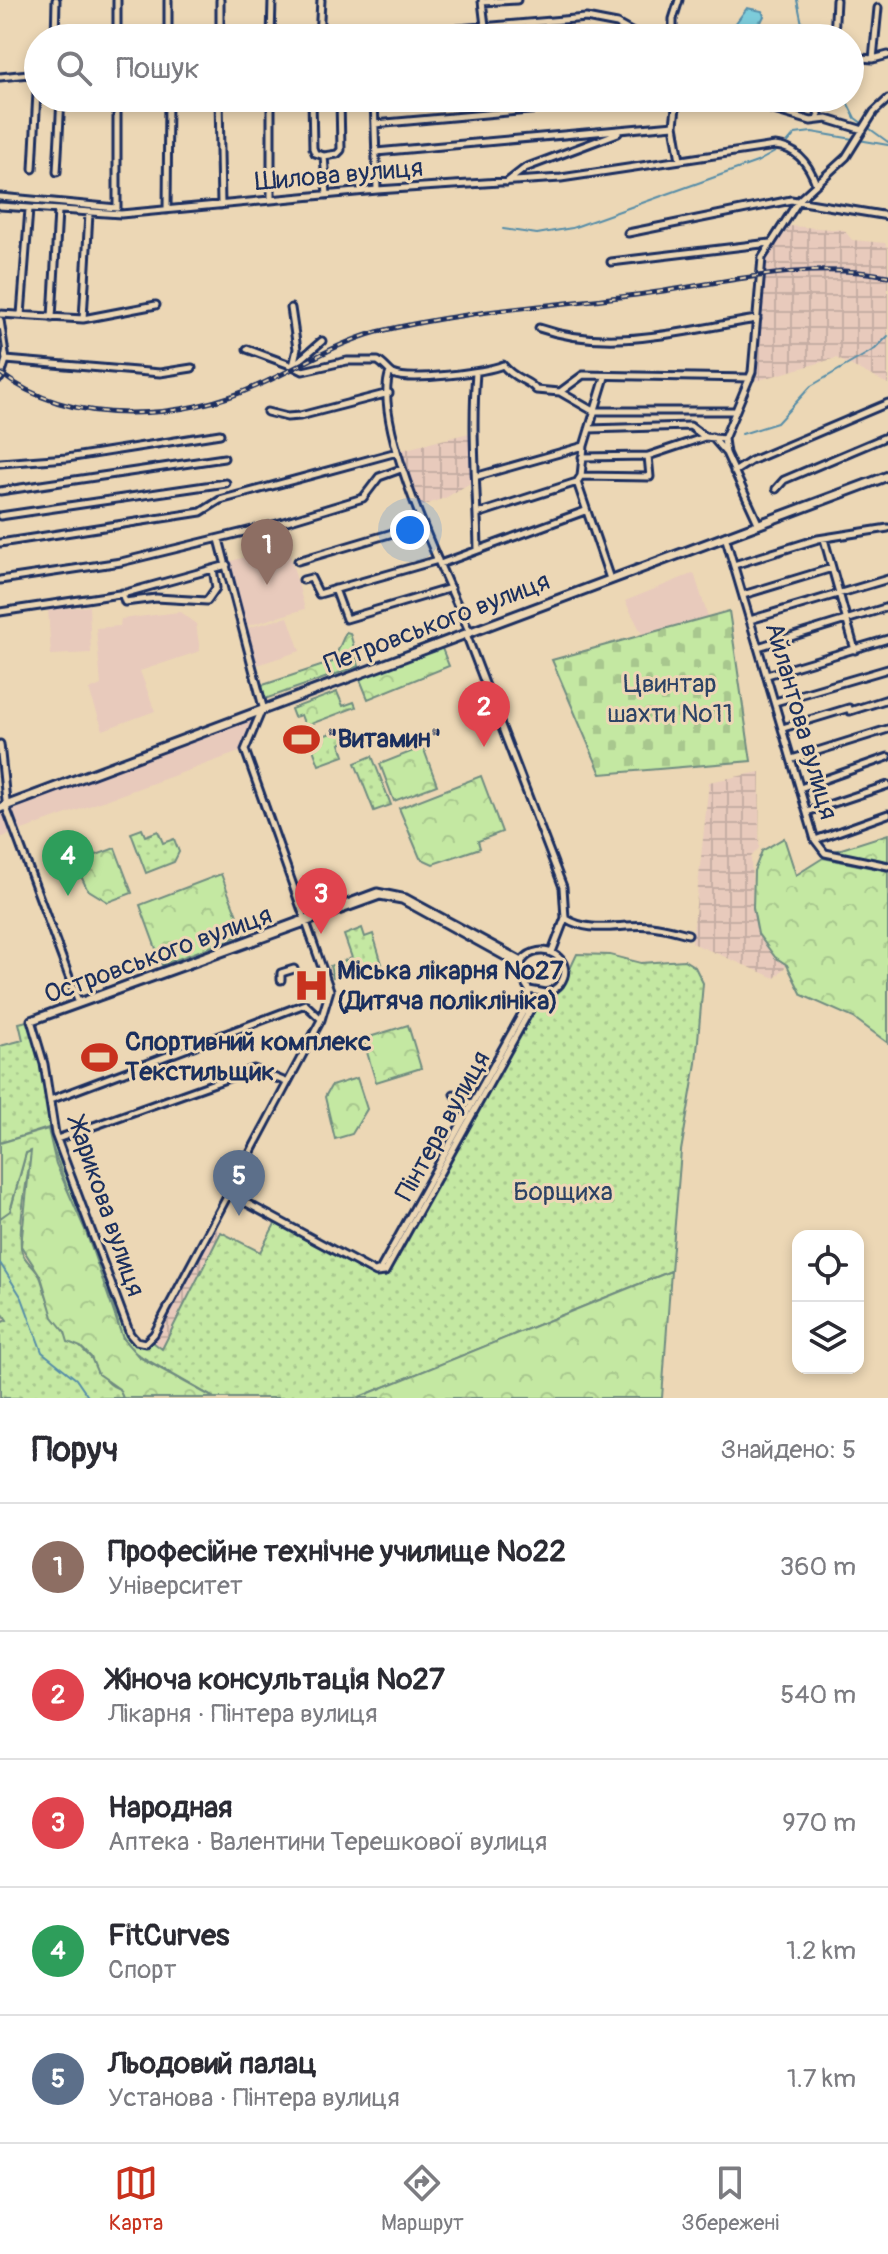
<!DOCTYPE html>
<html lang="uk">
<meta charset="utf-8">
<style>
body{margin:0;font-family:Pangolin,sans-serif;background:#f7f7f7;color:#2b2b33}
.controls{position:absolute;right:24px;bottom:24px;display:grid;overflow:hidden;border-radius:16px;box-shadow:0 4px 12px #0003}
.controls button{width:72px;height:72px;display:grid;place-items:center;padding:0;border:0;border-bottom:2px solid #e1e1e2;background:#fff;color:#2b2b33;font:40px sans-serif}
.you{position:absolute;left:410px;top:530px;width:28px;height:28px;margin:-20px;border:6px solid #fff;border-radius:50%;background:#1a73e8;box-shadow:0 0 0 12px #1a73e833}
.badge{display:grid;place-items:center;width:52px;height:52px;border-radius:50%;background:#c8321e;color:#fff;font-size:26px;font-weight:700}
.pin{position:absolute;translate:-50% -66px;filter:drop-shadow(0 2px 4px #0008)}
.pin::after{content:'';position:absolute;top:42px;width:28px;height:24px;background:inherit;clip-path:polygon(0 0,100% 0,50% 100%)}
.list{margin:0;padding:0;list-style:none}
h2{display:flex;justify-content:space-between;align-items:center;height:104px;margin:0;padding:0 32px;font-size:34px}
h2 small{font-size:26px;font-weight:400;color:#7c7c81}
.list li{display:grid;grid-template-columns:52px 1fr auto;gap:24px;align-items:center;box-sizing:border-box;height:128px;padding:0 32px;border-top:2px solid #e1e1e2}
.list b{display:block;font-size:30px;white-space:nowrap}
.list p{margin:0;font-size:26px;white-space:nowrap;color:#7c7c81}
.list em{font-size:26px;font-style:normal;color:#7c7c81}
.icon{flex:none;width:44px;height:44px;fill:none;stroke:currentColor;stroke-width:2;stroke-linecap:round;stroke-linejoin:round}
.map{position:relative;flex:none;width:888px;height:1398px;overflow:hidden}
.search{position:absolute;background:#fff;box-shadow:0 4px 12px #0003;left:24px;right:24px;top:24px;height:88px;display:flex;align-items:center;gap:20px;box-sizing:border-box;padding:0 28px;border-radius:44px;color:#7c7c81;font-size:30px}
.sheet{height:744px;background:#fff}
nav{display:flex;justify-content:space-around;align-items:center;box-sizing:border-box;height:112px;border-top:2px solid #e1e1e2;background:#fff;font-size:22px;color:#7c7c81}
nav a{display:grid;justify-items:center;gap:4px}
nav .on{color:#c8321e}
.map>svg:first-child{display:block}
.built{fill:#e8cabc}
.industrial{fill:url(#industrial-grid)}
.grass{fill:url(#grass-dots);stroke:#708c80;stroke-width:2}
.forest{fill:url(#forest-crowns);stroke:#708c80;stroke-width:2}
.cemetery{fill:url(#cemetery-stones);stroke:#708c80;stroke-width:2}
.water{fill:url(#water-ripples);stroke:#568da8;stroke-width:2}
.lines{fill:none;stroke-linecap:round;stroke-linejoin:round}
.stream{stroke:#568da8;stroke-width:2}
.minor-casing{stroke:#1b2f5e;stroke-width:11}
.major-casing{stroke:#1b2f5e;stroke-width:13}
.minor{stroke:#ecd7b5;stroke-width:5}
.major{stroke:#ecd7b5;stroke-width:7}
.tram{stroke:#1b2f5e;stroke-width:2}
.rail-casing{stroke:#1b2f5e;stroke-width:5}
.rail{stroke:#ecd7b5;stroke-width:2;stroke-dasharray:6;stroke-linecap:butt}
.labels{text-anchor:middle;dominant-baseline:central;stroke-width:6;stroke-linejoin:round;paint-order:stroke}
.street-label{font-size:26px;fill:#1b2f5e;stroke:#ecd7b5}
.park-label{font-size:26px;fill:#2c4265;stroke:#ecd7b5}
.poi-label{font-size:26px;font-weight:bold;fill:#1b2f5e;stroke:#ecd7b5;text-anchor:start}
</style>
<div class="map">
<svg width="888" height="1398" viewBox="0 0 888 1398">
<defs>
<pattern id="industrial-grid" width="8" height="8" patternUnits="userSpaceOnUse" patternTransform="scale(2)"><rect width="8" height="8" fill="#e8cabc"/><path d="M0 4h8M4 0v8" fill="none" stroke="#c6aea4"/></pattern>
<pattern id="grass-dots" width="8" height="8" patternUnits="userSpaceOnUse" patternTransform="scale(2)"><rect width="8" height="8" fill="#c4e8a2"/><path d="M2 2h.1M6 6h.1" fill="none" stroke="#a8c78e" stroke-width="1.8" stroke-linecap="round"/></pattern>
<pattern id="forest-crowns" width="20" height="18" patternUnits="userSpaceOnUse" patternTransform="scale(2)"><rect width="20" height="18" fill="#c4e8a2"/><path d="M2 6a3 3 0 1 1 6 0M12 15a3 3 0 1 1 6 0" fill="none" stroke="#a8c78e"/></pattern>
<pattern id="cemetery-stones" width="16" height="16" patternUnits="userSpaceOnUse" patternTransform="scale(2)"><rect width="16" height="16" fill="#c4e8a2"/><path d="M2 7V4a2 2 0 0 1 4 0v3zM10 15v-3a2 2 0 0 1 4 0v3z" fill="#a8c78e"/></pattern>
<pattern id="water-ripples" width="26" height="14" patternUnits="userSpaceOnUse" patternTransform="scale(2)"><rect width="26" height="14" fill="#7dccda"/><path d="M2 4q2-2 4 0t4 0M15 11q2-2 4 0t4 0" fill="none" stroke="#66a6b4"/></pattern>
</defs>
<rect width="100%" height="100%" fill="#ecd7b5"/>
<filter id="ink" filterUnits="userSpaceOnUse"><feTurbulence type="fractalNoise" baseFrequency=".0125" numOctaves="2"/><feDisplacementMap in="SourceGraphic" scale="16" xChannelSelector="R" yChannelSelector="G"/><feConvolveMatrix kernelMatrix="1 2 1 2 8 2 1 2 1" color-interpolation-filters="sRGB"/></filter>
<g filter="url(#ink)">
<path class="built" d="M287 545 305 609 247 626 228 562Z
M694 573 708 617 642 634 625 601Z
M89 606 91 653 51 655 48 609Z
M180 612 196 624 200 651 140 671 155 711 103 730 89 690 101 685 96 628 120 626 121 619Z
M288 617 300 651 257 665 247 628Z
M260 715 245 750 0 838V813Z"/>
<path class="industrial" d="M790 226 844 230 852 240 885 243 888 248V384L836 358 756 381 765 259Z
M473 432 477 479 447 497 420 507 407 476 402 450Z
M760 772 759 848 751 857 753 908 775 957 787 965 775 978 692 943 709 782Z
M211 1224 221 1232 162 1349 150 1340Z"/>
<path class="grass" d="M341 729 346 741 340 744 344 756 319 765 310 741Z
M372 756 391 805 374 811 355 763Z
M142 829 145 836 158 831 163 843 174 839 179 852 174 862 146 873 131 833Z
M362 928 365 937 373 934 382 964 333 977 330 966 352 958 344 935Z
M577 954 610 955 641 963 684 960 695 967 703 983 696 1063 681 1151 671 1271 357 1398H214L132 1351 121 1334 111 1298 102 1284 48 1135 55 1134 130 1334 136 1341 150 1340 162 1349 221 1232 260 1252 277 1220 385 1277 536 1004 562 986Z
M31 1020 55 1126 0 1143V1046L23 1040 19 1023Z
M32 1150C27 1179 19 1219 21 1248 22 1260 37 1268 41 1279 56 1327 58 1324 92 1359 104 1370 101 1383 120 1389L123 1398H0V1323L7 1320 0 1310V1218L12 1205 26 1153Z"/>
<path class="forest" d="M346 632 350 633 359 666 265 699 257 677 263 685 333 662Z
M441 646 449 666 368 699 359 677Z
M337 692 343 706 354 702 356 707 287 733 286 730 304 723 301 715 294 717 291 709Z
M423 747 437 785 394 801 380 764Z
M481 776 502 832 478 841 480 848 433 864 420 858 399 808Z
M888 834V861L832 852Z
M784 838 796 875 823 858 888 871V1043L854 1018 802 995 787 965 775 957 758 934 753 908 754 871 762 851Z
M115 848 132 893 108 902 87 889 75 863Z
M221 874 244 934 162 965 140 905Z
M408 1025 421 1068 376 1082 363 1039Z
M357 1078 367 1109 352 1134 335 1139 325 1097 331 1086Z
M48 1129 56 1164 86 1232 123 1339 139 1357 214 1398H123L119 1389 98 1374 91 1357 81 1347 68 1342 65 1332 53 1317 41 1277 21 1246 31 1151 26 1153 10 1211 0 1218V1143Z
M671 1271 662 1398H357L649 1280Z"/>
<path class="cemetery" d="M729 611 751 761 601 774 552 660Z"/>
<path class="water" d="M747 8 762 11 764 16 761 22 766 36 757 30H749L741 38H699L707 26 732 28Z"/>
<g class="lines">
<path class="stream" d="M797 0 805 38
M845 98 855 118 888 142
M503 229 537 234 572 228 757 162 784 147 795 134 812 132 888 145
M742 434 777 423 811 386 875 349 888 336
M0 1263 22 1298 42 1352 76 1379 89 1398"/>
<defs>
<path id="minor" d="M168 0V38
M482 1 485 26
M482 2 517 0
M55 38 56 0
M117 38V0
M220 38V0
M271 38 272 0
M319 38 321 0
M353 38 586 18 617 24 642 38
M673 38V19L679 0
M834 38 836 0
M850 57 873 59 888 55
M873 59 878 8
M0 77 38 73
M219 98 221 205
M312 98 313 148 315 153 324 156 327 195
M374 98 377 190
M677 98 674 125 680 160
M698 98 744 101 811 121 827 119 863 130
M810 98 819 114 817 120
M375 124 662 98
M376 152 674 125
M324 156 337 154 341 150 340 98
M33 169 38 73
M57 172 61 98
M507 182 525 168 618 133
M0 197 117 208V98
M271 200V98
M0 206 121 214 377 190 561 178 775 146C797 148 809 164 816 184
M167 210 168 98
M628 233 791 200 888 216
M611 262 770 243
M0 314 83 319 156 305
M21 315 29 209
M52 318 58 211
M83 319 89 213
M0 320 6 360 0 378
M539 328C611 353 684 330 757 319
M322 341 293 366 303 371 347 361H378C385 365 388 371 393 374 409 382 486 372 503 365 514 380 530 380 536 390L560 392 583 375 750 378
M247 349 293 366 297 349 291 308
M6 360 160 373 192 368
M390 372C370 422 447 580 469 631
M476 373C471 433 477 490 478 550
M560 392 593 411H733
M267 412 287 417 300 416 389 393
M589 429 690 426 705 437
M712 437 726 453
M582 457 648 456 705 437 724 439
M0 463 67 458 220 434
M734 472 751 461 888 403
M478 476 584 446
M581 476 584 446 605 377
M577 482 610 579
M776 489 784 480 888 436
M0 491 224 458
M477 514 577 482 581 476 650 477 648 456
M0 516 226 483
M759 525 726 453 724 439 752 372 762 258 799 200 846 157 874 112 888 99
M725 536 815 840 825 853 888 866
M824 539 855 650
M0 543 201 512 220 500 397 452
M298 561 423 524
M440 564 585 511
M734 565 818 539 888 528
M0 580 121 562 277 524 363 498 379 477 401 469
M303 580 311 578 319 594 438 560
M335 589 346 619 451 588
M122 593 125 602 156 598 207 601 216 588 213 569
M743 595 832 568
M0 612 126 593 227 565
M750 620 888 579
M466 634 563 887 565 918 552 952
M758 647 888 607
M767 675 888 639
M775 702 888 669
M850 711 888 699
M783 728 849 708
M0 744 7 810 78 1001
M792 759 888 729
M800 788 888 757
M807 812 888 785
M815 840 888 814
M565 918C591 935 622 923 651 926 663 927 676 931 688 934
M281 980V973L294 969
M31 1020 44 1064 55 1134 130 1334 136 1341 145 1343 154 1334 321 1020 330 990 245 750 263 707 219 539
M31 1020 377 892 406 898 522 961
M32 1021 380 896 402 900 520 965
M454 1094 472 1104
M50 1100 305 1004 321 1019
M57 1139 254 1069 286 1082
M228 1193 376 1273 385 1272 534 1003C541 994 553 993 560 984 578 959 540 938 522 961L520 975 529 990 546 993
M375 1272 380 1270 528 1003 529 990"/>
<path id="major" d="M0 808 888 476"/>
</defs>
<use href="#minor" class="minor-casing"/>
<use href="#major" class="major-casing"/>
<use href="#minor" class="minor"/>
<use href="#major" class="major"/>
<path class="tram" d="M0 330 3 350 0 367"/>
<defs>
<path id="rail" d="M0 373C72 428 183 421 261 384 300 367 336 343 377 332 461 311 550 306 636 295 720 284 804 260 888 276"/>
</defs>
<use href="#rail" class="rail-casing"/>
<use href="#rail" class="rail"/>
</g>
</g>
<defs>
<symbol id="stadium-bare" viewBox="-9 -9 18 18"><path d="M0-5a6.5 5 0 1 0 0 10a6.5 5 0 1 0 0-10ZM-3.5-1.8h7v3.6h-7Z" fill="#c8321e" stroke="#ecd7b5" stroke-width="2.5" paint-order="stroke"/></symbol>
<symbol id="hospital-bare" viewBox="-9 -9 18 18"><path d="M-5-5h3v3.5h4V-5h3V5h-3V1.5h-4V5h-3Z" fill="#c8321e" stroke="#ecd7b5" stroke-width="2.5" paint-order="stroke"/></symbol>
</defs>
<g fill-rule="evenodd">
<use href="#stadium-bare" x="276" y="714" width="51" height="51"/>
<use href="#hospital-bare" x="286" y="960" width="51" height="51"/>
<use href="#stadium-bare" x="74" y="1032" width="51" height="51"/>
</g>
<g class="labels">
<g class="street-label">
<text transform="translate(339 175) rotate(-5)">Шилова вулиця</text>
<text transform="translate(437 623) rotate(-21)">Петровського вулиця</text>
<text transform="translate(801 721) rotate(74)">Айлантова вулиця</text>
<text transform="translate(158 955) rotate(-20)">Островського вулиця</text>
<text transform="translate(443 1126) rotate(-61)">Пінтера вулиця</text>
<text transform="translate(106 1207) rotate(71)">Жарикова вулиця</text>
</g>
<g class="park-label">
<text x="670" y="684">Цвинтар<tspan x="670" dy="30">шахти №11</tspan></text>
<text x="563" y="1192">Борщиха</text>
</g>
<g class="poi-label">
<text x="327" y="739">"Витамин"</text>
<text x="337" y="971">Міська лікарня №27<tspan x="337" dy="30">(Дитяча поліклініка)</tspan></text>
<text x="125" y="1042">Спортивний комплекс<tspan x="125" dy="30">Текстильщик</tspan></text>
</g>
</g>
</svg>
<div class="controls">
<button><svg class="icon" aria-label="locate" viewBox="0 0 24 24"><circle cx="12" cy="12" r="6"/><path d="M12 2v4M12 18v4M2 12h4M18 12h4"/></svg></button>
<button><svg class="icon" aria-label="layers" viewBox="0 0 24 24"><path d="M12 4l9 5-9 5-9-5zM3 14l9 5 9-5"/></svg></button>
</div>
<div class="you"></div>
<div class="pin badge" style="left:267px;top:585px;background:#8d6e63">1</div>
<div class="pin badge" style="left:484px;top:747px;background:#e0444e">2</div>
<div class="pin badge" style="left:321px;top:934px;background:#e0444e">3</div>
<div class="pin badge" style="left:68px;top:896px;background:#2e9e5b">4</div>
<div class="pin badge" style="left:239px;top:1216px;background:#5c6f8a">5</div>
<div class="search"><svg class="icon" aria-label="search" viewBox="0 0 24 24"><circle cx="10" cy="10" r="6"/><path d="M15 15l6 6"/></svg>Пошук</div>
</div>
<section class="sheet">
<h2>Поруч<small>Знайдено: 5</small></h2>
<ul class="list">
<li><span class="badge" style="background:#8d6e63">1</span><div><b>Професійне технічне училище №22</b><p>Університет</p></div><em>360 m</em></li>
<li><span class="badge" style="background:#e0444e">2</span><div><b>Жіноча консультація №27</b><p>Лікарня · Пінтера вулиця</p></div><em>540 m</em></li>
<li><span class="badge" style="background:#e0444e">3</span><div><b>Народная</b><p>Аптека · Валентини Терешкової вулиця</p></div><em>970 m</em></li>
<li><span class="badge" style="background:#2e9e5b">4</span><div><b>FitCurves</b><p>Спорт</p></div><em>1.2 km</em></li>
<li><span class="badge" style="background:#5c6f8a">5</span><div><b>Льодовий палац</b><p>Установа · Пінтера вулиця</p></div><em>1.7 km</em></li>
</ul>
</section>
<nav>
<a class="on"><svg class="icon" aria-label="map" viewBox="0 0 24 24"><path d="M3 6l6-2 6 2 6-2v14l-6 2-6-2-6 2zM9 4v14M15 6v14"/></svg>Карта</a>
<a><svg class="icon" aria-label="directions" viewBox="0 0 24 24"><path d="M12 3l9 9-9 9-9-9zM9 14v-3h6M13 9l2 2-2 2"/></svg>Маршрут</a>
<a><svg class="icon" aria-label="saved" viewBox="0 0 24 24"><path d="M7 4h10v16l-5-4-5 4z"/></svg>Збережені</a>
</nav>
